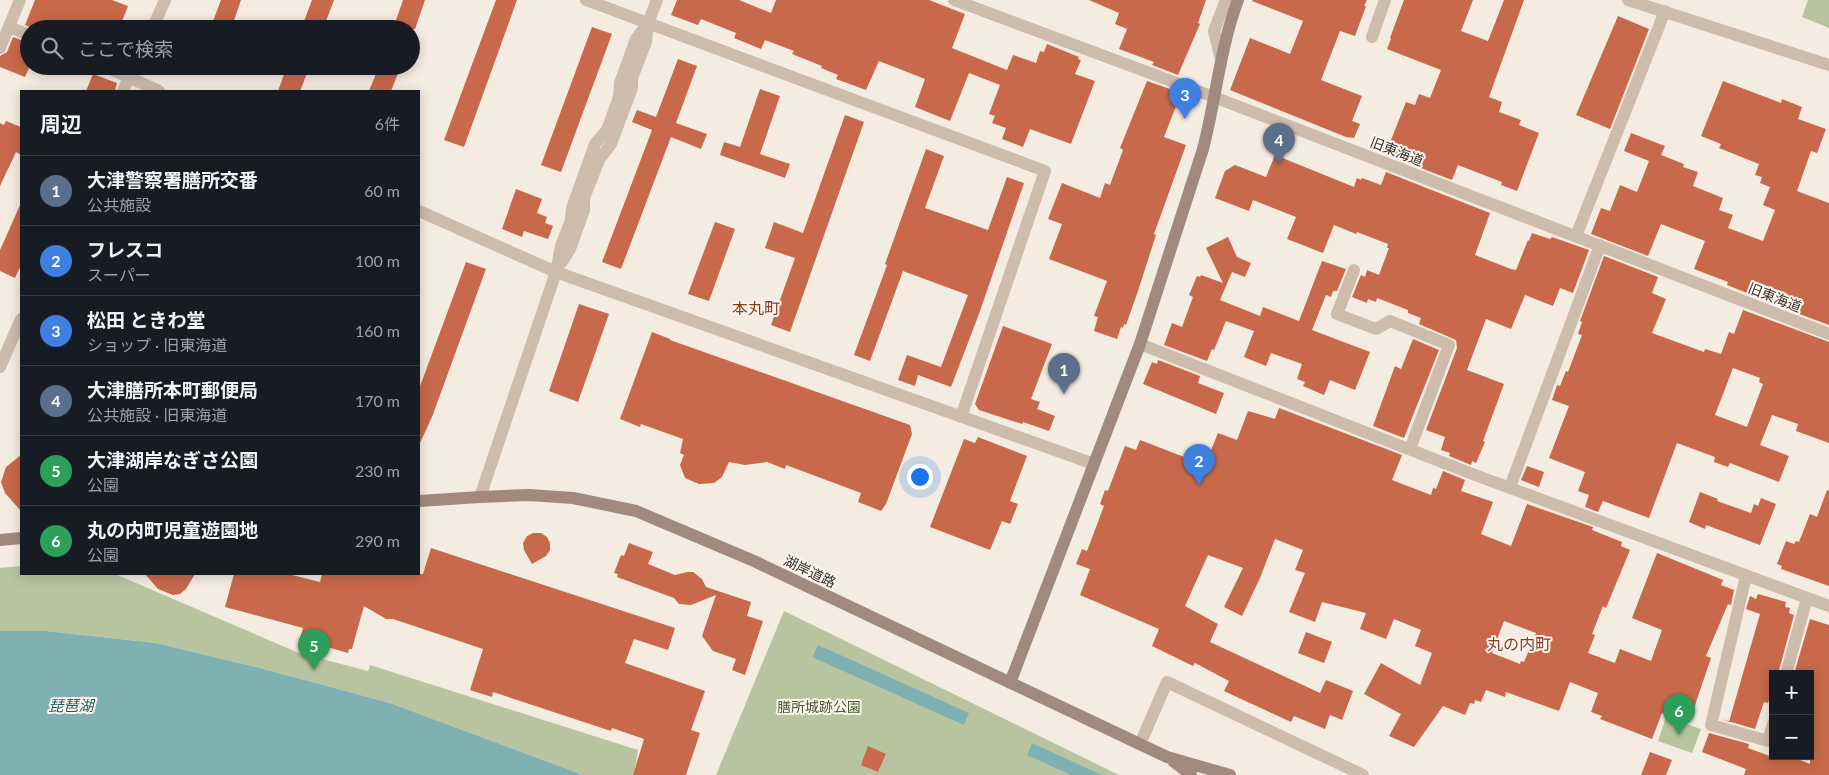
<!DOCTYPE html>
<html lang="ja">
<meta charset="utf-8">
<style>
body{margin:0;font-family:Lato,"Noto Sans JP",sans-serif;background:#242831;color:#f1f3f6}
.controls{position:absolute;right:15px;bottom:15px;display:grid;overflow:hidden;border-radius:0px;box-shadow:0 2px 12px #0003}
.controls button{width:45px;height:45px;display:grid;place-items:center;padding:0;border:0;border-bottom:1px solid #363941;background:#171b24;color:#f1f3f6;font:25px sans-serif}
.you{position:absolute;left:919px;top:476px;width:18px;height:18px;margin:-12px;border:4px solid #fff;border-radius:50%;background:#1a73e8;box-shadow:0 0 0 8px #1a73e833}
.badge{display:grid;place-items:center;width:32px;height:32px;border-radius:50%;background:#92aeb2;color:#fff;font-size:16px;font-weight:700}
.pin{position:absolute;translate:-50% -41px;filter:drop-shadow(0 1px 2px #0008)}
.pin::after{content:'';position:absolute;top:26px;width:18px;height:15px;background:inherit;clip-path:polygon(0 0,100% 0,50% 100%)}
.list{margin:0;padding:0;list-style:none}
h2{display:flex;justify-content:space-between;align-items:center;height:65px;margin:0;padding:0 20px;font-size:21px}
h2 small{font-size:16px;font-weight:400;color:#9ea1a6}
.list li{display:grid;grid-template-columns:32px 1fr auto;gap:15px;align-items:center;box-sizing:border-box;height:70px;padding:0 20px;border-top:1px solid #363941}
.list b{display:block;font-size:19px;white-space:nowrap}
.list p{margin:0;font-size:16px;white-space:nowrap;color:#9ea1a6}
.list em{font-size:16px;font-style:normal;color:#9ea1a6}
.icon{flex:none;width:28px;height:28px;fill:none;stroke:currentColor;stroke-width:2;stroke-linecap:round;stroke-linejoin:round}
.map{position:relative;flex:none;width:1829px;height:775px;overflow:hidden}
.search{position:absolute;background:#171b24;box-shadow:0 2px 12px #0003;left:20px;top:20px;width:400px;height:55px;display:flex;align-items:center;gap:12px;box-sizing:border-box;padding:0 18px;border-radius:28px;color:#9ea1a6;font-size:19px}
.panel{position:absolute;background:#171b24;box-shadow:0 2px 12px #0003;left:20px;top:90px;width:400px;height:485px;border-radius:0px}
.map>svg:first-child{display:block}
.green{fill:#b8c4a0}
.water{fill:#7fb0b2}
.building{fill:#c8694b;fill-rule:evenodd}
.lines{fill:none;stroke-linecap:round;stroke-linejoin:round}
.street{stroke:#cdbbac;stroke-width:12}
.secondary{stroke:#a18a7d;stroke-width:12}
.labels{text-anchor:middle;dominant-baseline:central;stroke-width:4;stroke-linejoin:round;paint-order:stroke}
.street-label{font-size:14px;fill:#3b302b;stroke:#fbf5ee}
.park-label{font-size:14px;fill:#4a5a2e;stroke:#fbf5ee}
.water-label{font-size:15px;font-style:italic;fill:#1f5a5e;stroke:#fbf5ee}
.quarter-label{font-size:16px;fill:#8c3b22;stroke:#fbf5ee}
</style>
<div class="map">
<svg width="1829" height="775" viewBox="0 0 1829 775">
<rect width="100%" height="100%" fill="#f4ebe1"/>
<path class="green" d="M1808 0H1829V28L1802 17Z
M21 566V574H115L299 653 368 671 370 665 638 750 634 775H583L390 703 260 668 156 643 46 631H0V568Z
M784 611 1119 775H716Z
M1666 717 1701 729 1692 753 1658 741Z"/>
<path class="water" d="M0 631H46L156 643 260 668 390 703 583 775H0Z
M818 645 969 713 964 725 812 657Z
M1032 743 1102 775H1071L1027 755Z"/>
<path class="building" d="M35 0H112L128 6 119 29H74L63 24 61 29H34L25 25Z
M221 0H241L231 29H210Z
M312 0H334L323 29H301Z
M403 0H425L415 29H393Z
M496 0H517L464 147 444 140Z
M677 0H739L771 13 776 0H929L965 14 952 48 1007 70 1013 55 1036 63 1040 51 1044 52 1047 44 1079 57 1078 59 1081 60 1075 74 1095 81 1071 144 1030 129 1023 147 1002 139 1006 128 992 123 995 116 989 114 1000 85 969 73 950 121 915 107 925 79 879 61 866 90 836 79 838 75 821 68 822 66 792 54 794 51 765 40 761 49 734 38 736 33 701 19 698 25 671 15Z
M1089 0H1206L1198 23 1200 24 1178 75 1152 65 1154 62 1119 49 1127 29 1115 24 1119 13Z
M1253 0H1367L1364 6H1366L1355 36 1340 31 1321 80 1362 96 1352 121 1360 124 1354 138 1346 137 1230 90 1250 38 1290 54 1303 21 1252 1Z
M1404 0H1473L1461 31 1488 41 1504 0H1524L1489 97 1502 102 1499 112 1521 120 1519 125 1539 133 1517 191 1501 185 1502 182 1458 165 1452 180 1392 157 1393 153 1387 150 1406 102 1415 105 1419 94 1430 98 1441 70 1387 49 1391 39 1390 38Z
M1618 16 1649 29 1610 129 1576 115Z
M592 27 612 34 561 172 541 165Z
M13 37 29 43V68L25 77 0 67V56L7 52Z
M678 59 697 66 676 123 707 134 701 149 671 137 621 269 602 262 652 130 632 122 637 110 656 117Z
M287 66H310L300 91H278Z
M379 66H401L391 91H369Z
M93 74 117 83 115 91H86Z
M1147 81 1173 90 1172 93 1180 96 1164 137 1186 145 1154 234 1156 235 1138 291 1126 325 1124 324 1123 328 1121 327 1117 339 1094 331 1098 317 1094 316 1107 281 1049 259 1062 224 1048 219 1062 183 1100 198 1105 183 1110 185 1123 150 1120 148Z
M1723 81 1781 103 1782 99 1802 107 1798 119 1826 129 1817 153 1811 151 1797 191 1829 203V325L1783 308 1788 294 1757 282 1752 295 1727 285 1728 282 1694 269 1705 241 1661 224 1648 256 1591 234 1601 208 1610 211 1620 185 1637 192 1649 161 1624 151 1631 133 1665 146 1661 155 1684 164 1683 167 1698 172 1693 186 1723 198 1719 210 1733 215 1728 228 1763 241 1775 210 1763 205 1770 187 1760 183 1762 177 1755 175 1759 164 1719 148 1721 144 1701 136Z
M760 89 780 96 760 154 790 164 785 178 720 155 724 142 740 147Z
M845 115 864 122 790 332 771 325 795 258 765 248 774 222 803 233Z
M6 121 21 127V155L16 152 0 186V123L4 125Z
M926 149 944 156 925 208 988 230 1007 177 1024 183 979 314 951 387 918 375 915 386 898 380 907 355 941 367 968 295 903 271 870 361 854 355 887 265 885 264Z
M1275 155 1354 187 1357 178 1361 180 1362 178 1381 185 1386 172 1490 213 1475 255 1511 269 1516 270 1528 240 1529 241 1532 233 1550 239 1552 237 1589 250 1573 293 1560 288 1553 306 1525 295 1511 329 1486 319 1467 370 1504 384 1483 441 1485 442 1476 463 1472 461 1471 465 1449 456 1450 453 1441 450 1445 437 1426 430 1457 348 1456 340 1419 324 1421 318 1408 313V310L1377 298 1376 302 1368 299 1367 303 1352 297 1361 275 1365 277 1367 270 1379 275 1389 248H1387L1388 244 1357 232 1356 234 1334 225 1323 253 1287 239 1296 217 1253 200 1249 211 1215 198 1225 171 1235 165 1266 177Z
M516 189 542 199 537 213 547 217 545 223 553 226 548 239 524 231 522 237 502 229Z
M21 203V265L15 278 0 271V250Z
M715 222 735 229 709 301 688 294Z
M1228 237 1237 257 1251 263 1245 277 1232 272 1220 300 1260 316 1263 307 1299 321 1322 261 1346 269 1337 291H1333L1331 297 1326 295 1312 330 1370 352 1355 390 1330 380 1324 395 1303 386 1305 382 1297 379 1302 364 1271 353 1266 366 1244 357 1254 331 1226 321 1214 350 1212 349 1207 361 1164 345 1172 323 1182 327 1193 297 1189 295 1197 276 1200 277 1201 275 1223 283 1206 248Z
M1604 256 1658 277 1652 293 1666 299 1652 333 1704 352 1705 349 1721 354 1729 332 1734 334 1743 310 1829 342V443L1796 431 1798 424 1772 415 1760 445 1789 456 1779 482 1730 463 1728 467 1714 462 1715 457 1677 443 1649 518 1603 501 1598 512 1585 507 1589 495 1578 491 1585 472 1549 458 1569 406 1552 400 1557 385 1560 386 1566 371 1568 372 1582 335 1578 334 1582 322 1580 321ZM1733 368 1760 378 1759 382 1763 384 1747 427 1715 415Z
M466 262 486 269 432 417 419 445V389Z
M579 304 609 314 578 402 549 391Z
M1003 326 1052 344 1031 399 1040 402 1037 409 1055 416 1049 431 1023 422 1022 424 979 410 975 404Z
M652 332 670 339V340L910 425 912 434 886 504 881 511 858 502 861 493 786 465 785 469 767 462 745 465 729 462 722 477 714 483 699 484 685 478 680 465 684 455 680 453 683 439 641 424 640 427 620 419Z
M1413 339 1439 350 1404 438 1373 426 1395 366 1401 369Z
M1158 360 1200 376 1198 383 1224 393 1216 414 1143 384 1152 362 1157 364Z
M1279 408 1402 455 1392 480 1431 495 1433 488 1436 489 1443 471 1465 480 1461 491 1493 502 1481 534 1511 546 1527 504 1593 527 1592 530 1622 542 1621 546 1630 550 1606 608 1603 606 1592 634 1595 635 1588 653 1615 663 1620 649 1651 661 1662 630 1632 618 1657 553 1723 580 1721 585 1734 590 1731 605 1728 604 1706 656 1711 658 1690 720 1681 717 1680 719 1662 713 1652 739 1600 719 1602 716 1591 712 1598 693 1570 682 1559 711 1506 692 1505 697 1486 690 1481 702 1475 700 1474 704 1470 703 1465 715 1443 706 1414 747 1389 736 1401 714 1364 694 1381 663 1420 685 1432 653 1415 646 1421 630 1394 619 1386 639 1360 629 1366 613 1322 602 1315 622 1289 612 1305 573 1295 570 1303 550 1275 539 1260 578 1242 616 1224 607 1243 568 1208 555 1185 606 1218 624 1210 642 1320 693 1326 680 1353 691 1342 720 1330 715 1325 729 1294 716 1291 722 1224 691 1229 681 1195 663 1193 666 1152 646 1159 629 1080 595 1090 569 1076 564 1082 549 1087 551 1104 506 1100 504 1105 490 1108 491 1125 446 1136 450 1140 440 1205 465 1218 433 1237 440 1248 411 1275 419ZM1504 621 1536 633 1524 662 1521 661 1520 664 1492 653Z
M978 437 1027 456 1010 501 1018 504 1010 524 1002 521 990 550 930 527 964 439 975 443Z
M21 455V511L5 493 1 482 6 467Z
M1527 466 1544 472 1539 487 1521 480Z
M1827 490 1829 491V586L1781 569 1782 566 1777 564 1786 541 1794 544 1796 541 1799 542 1810 514 1817 517Z
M1700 492 1718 499 1717 501 1751 513 1754 504 1758 506 1761 498 1776 504 1760 545 1706 525 1705 529 1689 522Z
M533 533H541L547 537 550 543V550L546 556 532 564 524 550 523 543 527 536Z
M629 543 653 552 648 564 675 575 687 572H693L702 579 706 587 751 602 747 616 763 621 745 675 732 670 736 659 713 651 702 636 716 595 691 605 679 604 674 598 617 577 618 574 614 573 621 555 624 556Z
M431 548 675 628 668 650 634 639 625 663 705 691 691 730 700 733 686 775H633L644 739 612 728 611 731 493 692 492 697 470 690 483 649 393 619H386L364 606 352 649H349L348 653 300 639 303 628 225 607 234 574H288L320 582 322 574H423Z
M145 574H195L186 589 180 594 173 595 158 589Z
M1758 594 1786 602 1785 607 1790 608 1789 613 1794 615 1778 674H1773V690L1768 703 1764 702 1755 729 1721 719 1729 722 1760 614 1746 609 1750 596 1756 599Z
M1810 619 1829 625V775H1744L1746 769 1702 752 1709 733 1749 744 1748 748 1775 758 1776 756H1790L1810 764V674H1794Z
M1306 632 1332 642 1324 663 1298 653Z
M868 746 886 754 878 772 861 765Z
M1650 752 1672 760 1666 775H1641Z"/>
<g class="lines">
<path class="street" d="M586 0 1045 171 961 417
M954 0 1214 97 1829 334
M1628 0 1829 65
M9 27 29 35
M152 29 165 0
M1372 37 1385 0
M0 48 20 0
M1221 60 1214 31 1226 0
M104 66 159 91
M123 91 134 66
M419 211 556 272 1094 464
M1576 236 1665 11
M562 262 570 249 584 210V198L599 160 611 144 632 88V78L646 42 648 23 657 0
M1354 270 1337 314 1376 329 1390 321 1449 345 1410 449
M1140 344 1475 475 1829 606
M0 367 21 319
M1510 487 1600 245
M480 497 556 272 561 246 571 220 572 208 595 144 607 130 619 97 620 83 636 39 648 23
M1746 576 1711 725 1768 741 1773 724
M1786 674 1807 598
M1140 744 1167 682 1363 775"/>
<path class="secondary" d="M419 501 480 497 529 495 573 498 636 511 754 561 1167 757 1230 775
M0 540 21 538
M1010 683 1140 344 1203 149C1216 99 1220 48 1238 0
M1173 761 1191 775"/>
</g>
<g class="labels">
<g class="street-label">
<text transform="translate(1397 151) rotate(21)">旧東海道</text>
<text transform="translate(1775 297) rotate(21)">旧東海道</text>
<text transform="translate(810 571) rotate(26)">湖岸道路</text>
</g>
<g class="park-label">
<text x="819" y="706">膳所城跡公園</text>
</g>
<g class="water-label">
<text x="71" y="705">琵琶湖</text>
</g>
<g class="quarter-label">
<text x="756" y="307">本丸町</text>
<text x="1519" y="643">丸の内町</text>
</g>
</g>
</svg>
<div class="controls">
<button>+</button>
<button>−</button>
</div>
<div class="you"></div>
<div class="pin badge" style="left:1064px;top:394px;background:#5c6f8a">1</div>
<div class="pin badge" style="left:1199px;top:485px;background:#3f7fe0">2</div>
<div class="pin badge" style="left:1185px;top:119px;background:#3f7fe0">3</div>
<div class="pin badge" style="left:1279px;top:164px;background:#5c6f8a">4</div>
<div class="pin badge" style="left:314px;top:670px;background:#2e9e5b">5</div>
<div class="pin badge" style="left:1679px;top:735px;background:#2e9e5b">6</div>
<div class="search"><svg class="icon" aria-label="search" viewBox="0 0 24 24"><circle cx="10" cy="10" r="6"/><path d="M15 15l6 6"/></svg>ここで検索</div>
<section class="panel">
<h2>周辺<small>6件</small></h2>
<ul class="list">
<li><span class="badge" style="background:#5c6f8a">1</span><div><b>大津警察署膳所交番</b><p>公共施設</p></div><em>60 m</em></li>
<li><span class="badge" style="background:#3f7fe0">2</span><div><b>フレスコ</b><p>スーパー</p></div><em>100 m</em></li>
<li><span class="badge" style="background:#3f7fe0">3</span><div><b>松田 ときわ堂</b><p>ショップ · 旧東海道</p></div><em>160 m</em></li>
<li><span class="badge" style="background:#5c6f8a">4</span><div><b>大津膳所本町郵便局</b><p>公共施設 · 旧東海道</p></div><em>170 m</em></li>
<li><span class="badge" style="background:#2e9e5b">5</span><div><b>大津湖岸なぎさ公園</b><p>公園</p></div><em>230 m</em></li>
<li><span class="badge" style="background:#2e9e5b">6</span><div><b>丸の内町児童遊園地</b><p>公園</p></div><em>290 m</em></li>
</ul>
</section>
</div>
